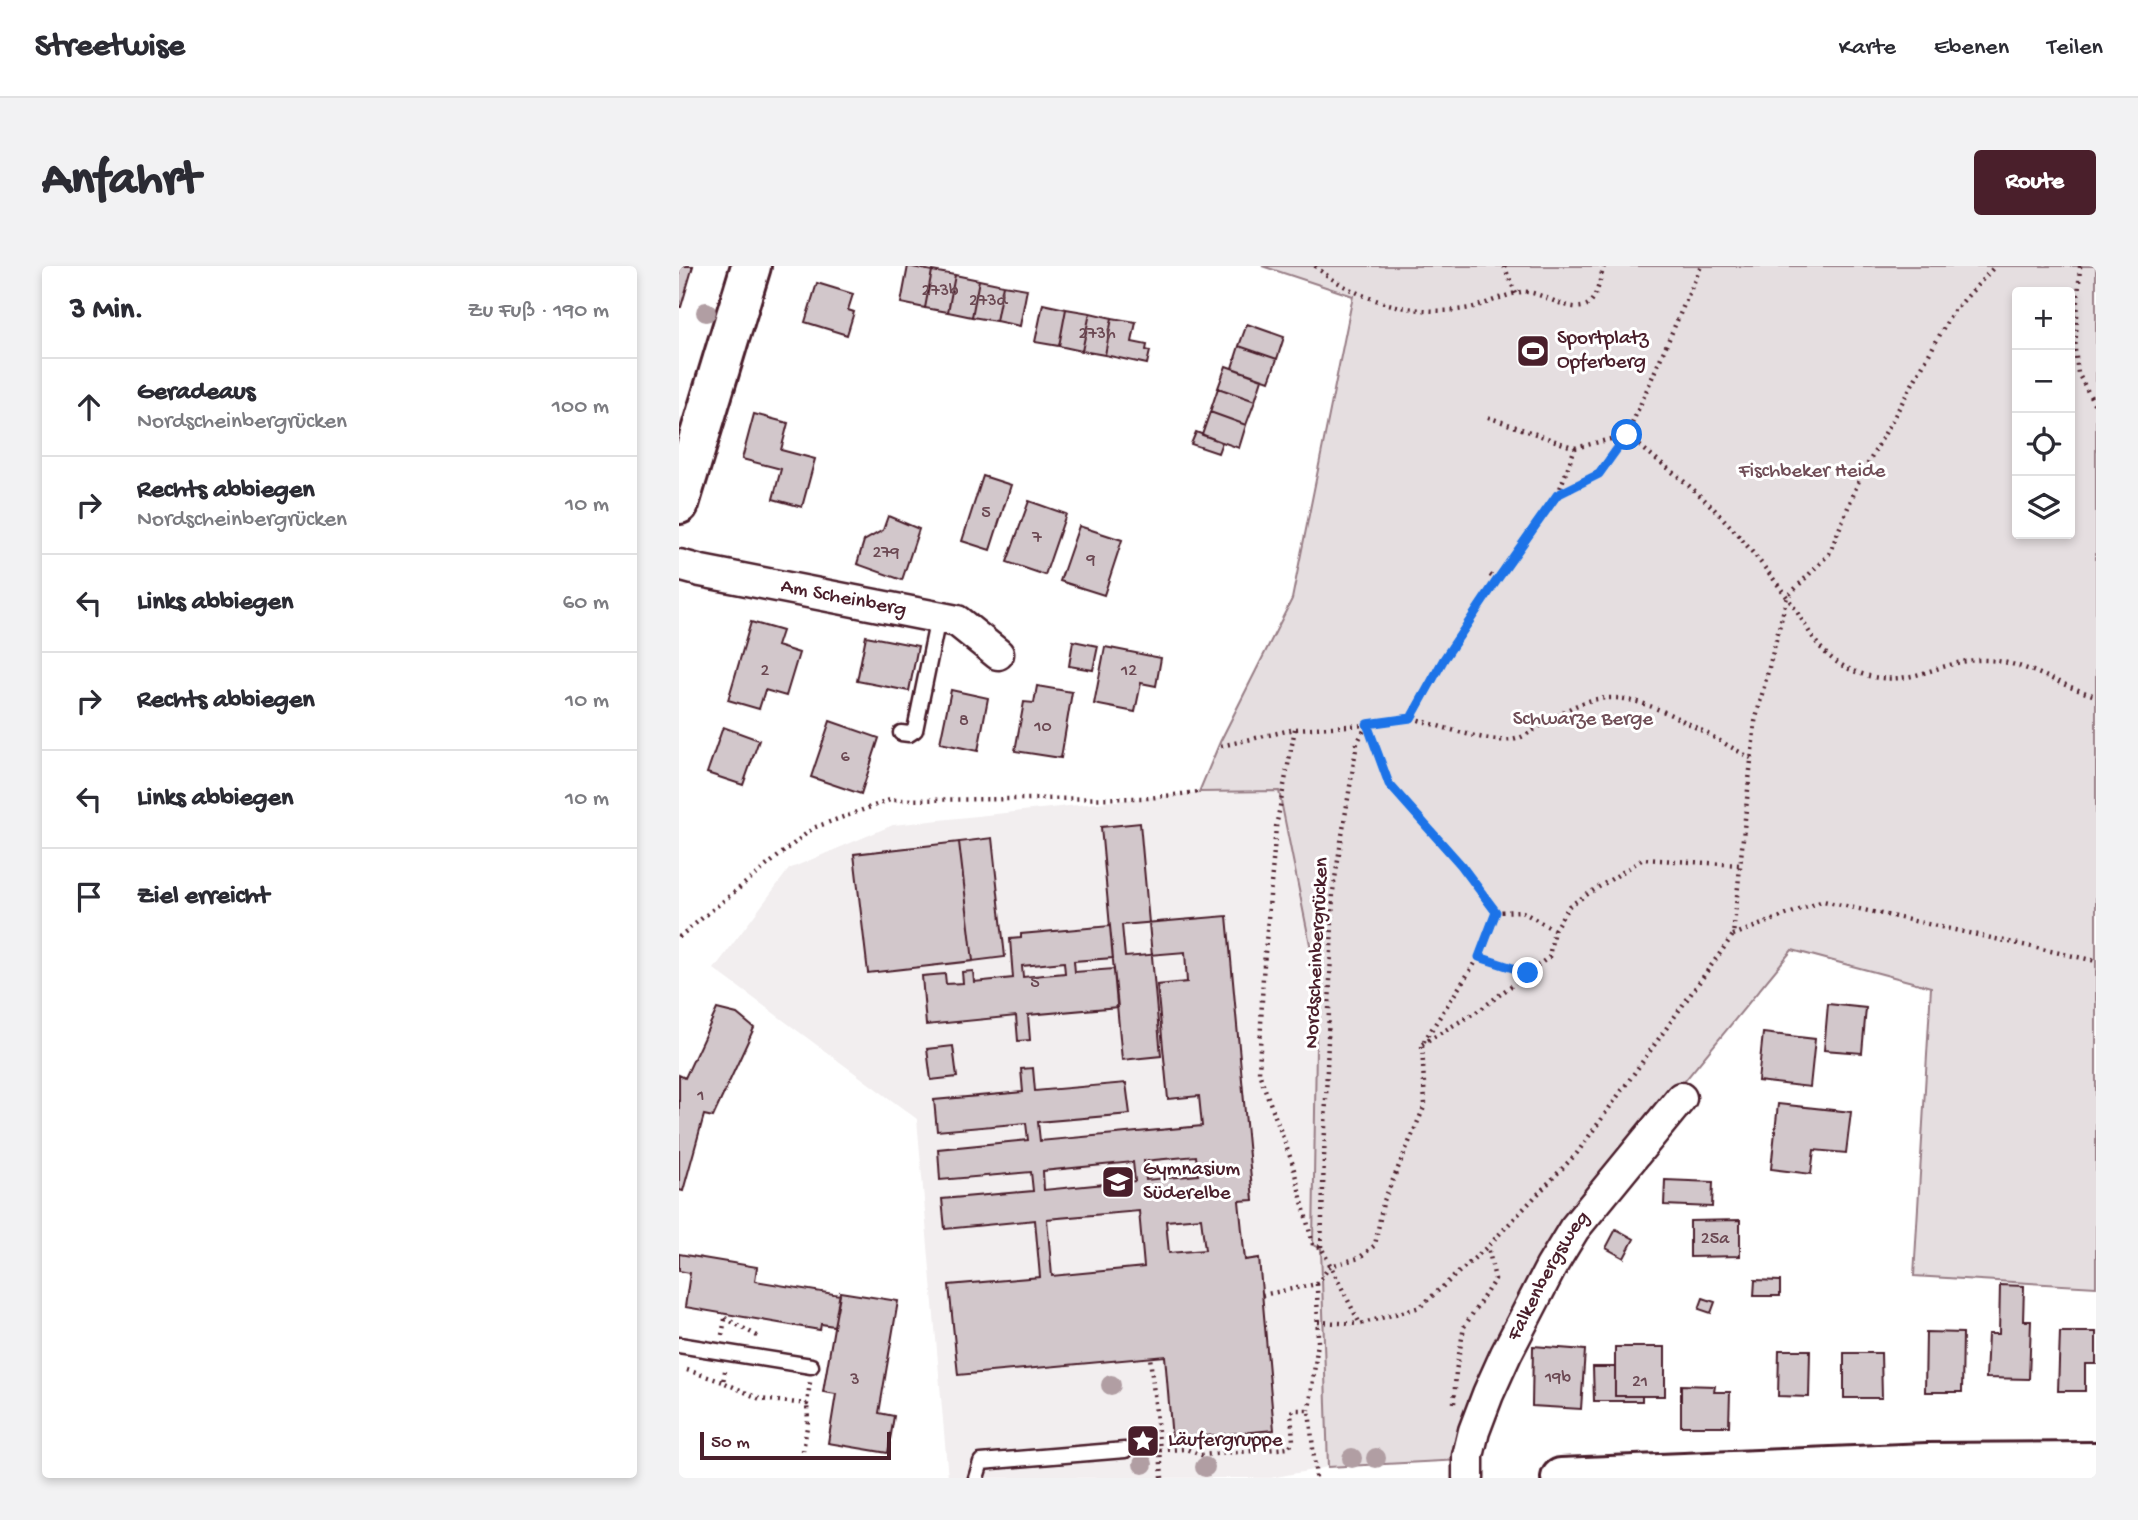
<!DOCTYPE html>
<html lang="de">
<meta charset="utf-8">
<style>
body{margin:0;font-family:"Gochi Hand",sans-serif;background:#f2f2f3;color:#2b2b33}
.controls{position:absolute;right:21px;top:21px;display:grid;overflow:hidden;border-radius:7px;box-shadow:0 4px 10px #0003}
.controls button{width:63px;height:63px;display:grid;place-items:center;padding:0;border:0;border-bottom:2px solid #e1e1e2;background:#fff;color:#2b2b33;font:35px sans-serif}
.scale{position:absolute;left:21px;bottom:18px;width:191px;box-sizing:border-box;padding-left:7px;border:4px solid #4a1f2b;border-top:0;font-size:19px;line-height:24px;white-space:nowrap;color:#4a1f2b;-webkit-text-stroke:5px #fff;paint-order:stroke}
.stop{position:absolute;width:21px;height:21px;margin:-16px;border:5px solid #1a73e8;border-radius:50%;background:#fff}
.stop.end{background:#1a73e8;border-color:#fff;box-shadow:0 2px 7px #0008}
.list{margin:0;padding:0;list-style:none}
h2{display:flex;justify-content:space-between;align-items:center;height:91px;margin:0;padding:0 28px;font-size:30px}
h2 small{font-size:23px;font-weight:400;color:#7c7c81}
.list li{display:grid;grid-template-columns:46px 1fr auto;gap:21px;align-items:center;box-sizing:border-box;height:98px;padding:0 28px;border-top:2px solid #e1e1e2}
.list b{display:block;font-size:26px;white-space:nowrap}
.list p{margin:0;font-size:23px;white-space:nowrap;color:#7c7c81}
.list em{font-size:23px;font-style:normal;color:#7c7c81}
.icon{flex:none;width:38px;height:38px;fill:none;stroke:currentColor;stroke-width:2;stroke-linecap:round;stroke-linejoin:round}
.map{position:relative;flex:none;width:1417px;height:1212px;overflow:hidden;border-radius:7px}
header{display:flex;align-items:center;gap:42px;box-sizing:border-box;height:98px;padding:0 35px;background:#fff;border-bottom:2px solid #e1e1e2}
header strong{font-size:33px}
nav{display:flex;gap:38px;margin-inline-start:auto;font-size:24px}
.intro{display:flex;align-items:center;justify-content:space-between;box-sizing:border-box;height:168px;padding:0 42px}
h1{margin:0;font-size:49px}
.button{padding:18px 32px;border-radius:7px;background:#4a1f2b;color:#fff;font-size:24px;font-weight:700}
main{display:flex;gap:42px;padding:0 42px}
aside{flex:1;background:#fff;border-radius:7px;box-shadow:0 4px 10px #0003}
.map>svg:first-child{display:block}
.built{fill:#f2eeef}
.green{fill:#e5dee0;stroke:#987e86;stroke-width:2;fill-rule:evenodd}
.building{fill:#d2c7cb;stroke:#4a1f2b;stroke-width:2;fill-rule:evenodd}
.lines{fill:none;stroke-linecap:round;stroke-linejoin:round}
.lane-casing{stroke:#4a1f2b;stroke-width:19}
.street-casing{stroke:#4a1f2b;stroke-width:35}
.secondary-casing{stroke:#4a1f2b;stroke-width:44}
.primary-casing{stroke:#4a1f2b;stroke-width:44}
.path{stroke:#4a1f2b;stroke-width:4.5;stroke-dasharray:2 5;stroke-linecap:butt}
.lane{stroke:#fff;stroke-width:14}
.street{stroke:#fff;stroke-width:30}
.secondary{stroke:#fff;stroke-width:38}
.primary{stroke:#fff;stroke-width:38}
.tree{fill:#b19ea3}
.route{stroke:#1a73e8;stroke-width:9}
.labels{text-anchor:middle;dominant-baseline:central;stroke-width:6;stroke-linejoin:round;paint-order:stroke}
.number-label{font-size:18px;fill:#6c4953}
.poi-label{font-size:21px;fill:#4a1f2b;stroke:#fff;text-anchor:start}
.park-label{font-size:21px;fill:#714f58;stroke:#fff}
.street-label{font-size:21px;fill:#4a1f2b;stroke:#fff}
</style>
<header>
<strong>Streetwise</strong>
<nav><a>Karte</a><a>Ebenen</a><a>Teilen</a></nav>
</header>
<div class="intro"><h1>Anfahrt</h1><a class="button">Route</a></div>
<main>
<aside>
<h2>3 Min.<small>Zu Fuß · 190 m</small></h2>
<ul class="list">
<li><svg class="icon" aria-label="ahead" viewBox="0 0 24 24"><path d="M12 20V5M6 11l6-6 6 6"/></svg><div><b>Geradeaus</b><p>Nordscheinbergrücken</p></div><em>100 m</em></li>
<li><svg class="icon" aria-label="right" viewBox="0 0 24 24"><path d="M7 20v-9h11M14 6l5 5-5 5"/></svg><div><b>Rechts abbiegen</b><p>Nordscheinbergrücken</p></div><em>10 m</em></li>
<li><svg class="icon" aria-label="left" viewBox="0 0 24 24"><path d="M17 20v-9H6M10 6l-5 5 5 5"/></svg><div><b>Links abbiegen</b></div><em>60 m</em></li>
<li><svg class="icon" aria-label="right" viewBox="0 0 24 24"><path d="M7 20v-9h11M14 6l5 5-5 5"/></svg><div><b>Rechts abbiegen</b></div><em>10 m</em></li>
<li><svg class="icon" aria-label="left" viewBox="0 0 24 24"><path d="M17 20v-9H6M10 6l-5 5 5 5"/></svg><div><b>Links abbiegen</b></div><em>10 m</em></li>
<li><svg class="icon" aria-label="arrive" viewBox="0 0 24 24"><path d="M6 21V4h12l-3 4 3 4H6"/></svg><div><b>Ziel erreicht</b></div></li>
</ul>
</aside>
<div class="map">
<svg width="1417" height="1212" viewBox="0 0 1417 1212">
<rect width="100%" height="100%" fill="#fff"/>
<filter id="ink" filterUnits="userSpaceOnUse"><feTurbulence type="fractalNoise" baseFrequency=".0143" numOctaves="2"/><feDisplacementMap in="SourceGraphic" scale="14" xChannelSelector="R" yChannelSelector="G"/><feConvolveMatrix kernelMatrix="1 2 1 2 8 2 1 2 1" color-interpolation-filters="sRGB"/></filter>
<g filter="url(#ink)">
<path class="built" d="M600 525 638 713 634 979 642 981 649 1201 592 1212H269L238 853 35 703 110 603 214 559 520 526Z"/>
<path class="green" d="M583 0H1417V1021L1235 1010 1252 721 1113 684 878 971 782 1194 649 1201 642 982 634 979 638 713 600 525 520 526 541 476 613 333 674 30ZM1338 26H1391V268H1338Z"/>
<path class="building" d="M0 0H14L2 41H0Z
M229 0 253 5 246 42 222 37Z
M253 5 276 9 269 46 246 42Z
M276 9 300 14 293 51 269 46Z
M300 14 324 19 317 55 293 51Z
M138 17 174 28 169 44 175 46 168 69 126 56Z
M324 19 348 23 341 60 317 55Z
M364 38 387 43 380 80 356 76Z
M387 43 411 47 403 85 380 80Z
M411 47 433 52 426 89 403 85Z
M433 52 457 56 453 76 468 79 467 84 471 85 468 98 426 89Z
M568 58 605 71 598 93 560 80Z
M560 80 598 93 590 115 553 102Z
M547 100 583 113 576 135 539 122Z
M539 122 576 135 567 159 531 146Z
M531 146 567 159 560 182 523 169Z
M75 148 109 157 102 184 136 193 123 241 94 233 102 203 63 193Z
M517 166 543 176 539 187 512 178Z
M304 210 332 219 311 284 283 275Z
M350 235 387 248 366 309 328 296Z
M209 250 240 263 223 314 178 298 185 275 204 264Z
M400 260 443 274 425 329 381 315Z
M72 356 103 365 98 380 120 387 107 430 86 424 80 443 49 434Z
M187 370 239 380 230 425 178 415Z
M394 375 419 380 414 404 390 400Z
M426 381 482 392 477 420 462 417 456 446 415 438Z
M358 420 393 426 382 492 336 485 345 436 355 437Z
M272 424 309 432 299 485 261 477Z
M151 455 200 472 182 528 132 511Z
M44 461 80 474 64 519 28 507Z
M461 557 482 790 443 794 422 561Z
M313 572 326 691 294 695 280 576Z
M280 576 294 695 189 707 175 588Z
M548 650 574 934 560 935 566 994 580 992 595 1164 493 1173 486 1090 279 1109 270 1019 361 1011 356 954 266 963 263 933 354 925 352 906 261 914 259 883 349 874 347 857 258 865 255 834 344 826 342 803 354 802 356 825 447 817 451 848 359 856 361 875 523 860 520 830 489 833 478 719 508 716 506 686 446 691 443 659ZM517 890 519 909 467 914 465 895ZM454 896 456 915 365 924 364 905ZM460 945 465 1001 373 1010 368 953ZM522 952 526 984 490 987 487 955Z
M431 660 434 692 395 695 396 706 435 703 439 741 349 749 351 774 339 775 337 750 247 759 243 710 266 708 267 718 284 717 283 706 294 705 295 716 334 712 331 673 342 672V668ZM385 696 386 707 344 711 343 700Z
M1149 738 1187 742 1183 787 1145 784Z
M38 743 58 748 75 762 34 851 25 849 4 925 0 924V809L6 812Z
M1084 767 1136 773 1131 821 1079 815Z
M274 780 278 811 252 814 248 783Z
M1099 838 1172 846 1167 887 1135 884 1132 908 1092 903Z
M986 914 1034 916 1033 941 985 939Z
M1061 954V990L1011 991V955Z
M937 963 955 973 945 992 927 982Z
M0 988 78 1001 76 1015 161 1029 155 1060 142 1058 141 1064 6 1041 11 1007 0 1005Z
M1076 1014 1101 1015V1030H1075Z
M1321 1019 1345 1020 1344 1055H1352L1350 1113 1307 1112 1309 1068H1320Z
M161 1026 219 1035 200 1147 215 1150 209 1187 149 1177 157 1128 144 1126Z
M1024 1032 1036 1036 1032 1047 1020 1043Z
M1247 1066 1284 1067 1283 1126H1246Z
M1381 1066H1417V1098H1406V1125H1379Z
M854 1080 906 1084 902 1143 853 1140Z
M936 1081H986V1130H936Z
M1100 1084H1131L1130 1131 1099 1130Z
M1165 1087H1202L1203 1132H1165Z
M914 1101H936V1130H963V1135H915Z
M1002 1119 1036 1120 1035 1126H1051L1050 1160H1002Z"/>
<g class="lines">
<defs>
<path id="lane" d="M222 467 230 468 236 464 259 352
M0 1079 132 1100
M297 1212 302 1196 446 1184"/>
<g id="street">
<path id="s1" d="M0 299 22 305 278 355 319 388"/>
<path id="s2" d="M789 1212V1190L795 1165 809 1128 827 1088 872 1001 895 963 1002 832"/>
</g>
<path id="secondary" d="M882 1212 1248 1197 1417 1196"/>
<path id="primary" d="M0 238 72 0"/>
</defs>
<use href="#lane" class="lane-casing"/>
<use href="#street" class="street-casing"/>
<use href="#secondary" class="secondary-casing"/>
<use href="#primary" class="primary-casing"/>
<path class="path" d="M636 0C677 35 738 52 791 42 808 38 825 29 842 26 860 23 891 49 908 39 919 32 921 11 925 0
M825 0 837 28
M1401 0 1396 84 1399 107 1417 141
M809 151 896 182 879 228
M896 182 948 169C977 194 1010 217 1037 245 1062 271 1086 301 1108 331 1133 365 1137 393 1183 408 1233 424 1262 392 1307 394 1345 395 1381 420 1417 430
M811 309 818 314
M733 452C758 459 808 477 832 474 842 473 853 465 861 460 886 445 905 431 935 432 976 433 1035 473 1072 492
M616 463 597 561 584 710 580 807 613 896 634 979 642 981 681 1058 741 1041 809 980 898 887 1054 669 1076 456 1108 331 1150 288 1181 212 1273 47 1316 0
M542 480 616 463 688 459 710 518 782 599 817 646 800 691 743 778 746 839 704 937 696 979 680 992 651 1000 638 1018
M875 664 890 640 964 593 1061 599
M1054 669 1144 635 1417 695
M0 671 134 562 211 534 469 532 520 526
M800 691 849 707 870 691 875 664 842 645 817 646
M743 778 802 743 849 707
M642 981 654 625 678 477 688 459 732 452 766 393 818 314 879 229 920 207 948 169 1022 0
M583 1029 638 1018 639 1076 630 1144
M46 1052 82 1072
M639 1056 681 1058
M43 1069 47 1048
M8 1104 44 1116
M46 1105 44 1116 81 1133 128 1138 131 1116
M775 1137 777 1105 785 1061 816 1013 809 981
M465 1184H481L471 1091
M124 1185 129 1155 128 1138
M483 1212 481 1184 507 1183 522 1189 610 1182 614 1175 612 1147 614 1144H630L637 1212"/>
<use href="#lane" class="lane"/>
<use href="#street" class="street"/>
<use href="#secondary" class="secondary"/>
<use href="#primary" class="primary"/>
</g>
<g class="tree">
<circle cx="27" cy="46" r="10"/>
<circle cx="432" cy="1119" r="10"/>
<circle cx="673" cy="1192" r="10"/>
<circle cx="697" cy="1192" r="10"/>
<circle cx="464" cy="1198" r="10"/>
<circle cx="526" cy="1201" r="10"/>
</g>
</g>
<g class="lines" filter="url(#ink)">
<path class="route" d="M849 707 800 691 817 646 782 599 710 518 688 458 732 452 765 393 818 314 878 229 920 208 948 169"/>
</g>
<defs>
<symbol id="stadium-square" viewBox="-11 -11 22 22"><rect x="-9" y="-9" width="18" height="18" rx="4" fill="#4a1f2b" stroke="#fff"/><path d="M0-5a6.5 5 0 1 0 0 10a6.5 5 0 1 0 0-10ZM-3.5-1.8h7v3.6h-7Z" fill="#fff"/></symbol>
<symbol id="school-square" viewBox="-11 -11 22 22"><rect x="-9" y="-9" width="18" height="18" rx="4" fill="#4a1f2b" stroke="#fff"/><path d="M0-5L7-2L0 1L-7-2ZM-4 1L0 2.5L4 1V4Q0 6-4 4Z" fill="#fff"/></symbol>
<symbol id="sight-square" viewBox="-11 -11 22 22"><rect x="-9" y="-9" width="18" height="18" rx="4" fill="#4a1f2b" stroke="#fff"/><path d="M0-6L1.8-2.2L6-1.7L2.9 1.2L3.7 5.4L0 3.3L-3.7 5.4L-2.9 1.2L-6-1.7L-1.8-2.2Z" fill="#fff"/></symbol>
</defs>
<g fill-rule="evenodd">
<use href="#stadium-square" x="835" y="66" width="38" height="38"/>
<use href="#school-square" x="420" y="897" width="38" height="38"/>
<use href="#sight-square" x="445" y="1156" width="38" height="38"/>
</g>
<g class="labels">
<g class="number-label">
<text x="261" y="25">273b</text>
<text x="309" y="35">273d</text>
<text x="418" y="68">273h</text>
<text x="307" y="247">5</text>
<text x="358" y="272">7</text>
<text x="207" y="287">279</text>
<text x="412" y="294">9</text>
<text x="86" y="405">2</text>
<text x="450" y="405">12</text>
<text x="285" y="455">8</text>
<text x="364" y="461">10</text>
<text x="166" y="491">6</text>
<text x="356" y="717">5</text>
<text x="22" y="830">1</text>
<text x="1036" y="973">25a</text>
<text x="879" y="1112">19b</text>
<text x="176" y="1114">3</text>
<text x="961" y="1116">21</text>
</g>
<g class="poi-label">
<text x="878" y="73">Sportplatz<tspan x="878" dy="24">Opferberg</tspan></text>
<text x="464" y="904">Gymnasium<tspan x="464" dy="24">Süderelbe</tspan></text>
<text x="489" y="1175">Läufergruppe</text>
</g>
<g class="park-label">
<text x="1133" y="206">Fischbeker Heide</text>
<text x="904" y="454">Schwarze Berge</text>
</g>
<g class="street-label">
<text stroke="none"><textPath href="#s1" startOffset="168">Am Scheinberg</textPath></text>
<text transform="translate(639 687) rotate(-87)">Nordscheinbergrücken</text>
<text stroke="none"><textPath href="#s2" startOffset="220">Falkenbergsweg</textPath></text>
</g>
</g>
</svg>
<div class="controls">
<button>+</button>
<button>−</button>
<button><svg class="icon" aria-label="locate" viewBox="0 0 24 24"><circle cx="12" cy="12" r="6"/><path d="M12 2v4M12 18v4M2 12h4M18 12h4"/></svg></button>
<button><svg class="icon" aria-label="layers" viewBox="0 0 24 24"><path d="M12 4l9 5-9 5-9-5zM3 14l9 5 9-5"/></svg></button>
</div>
<div class="scale">50 m</div>
<div class="stop" style="left:948px;top:169px"></div>
<div class="stop end" style="left:849px;top:707px"></div>
</div>
</main>
